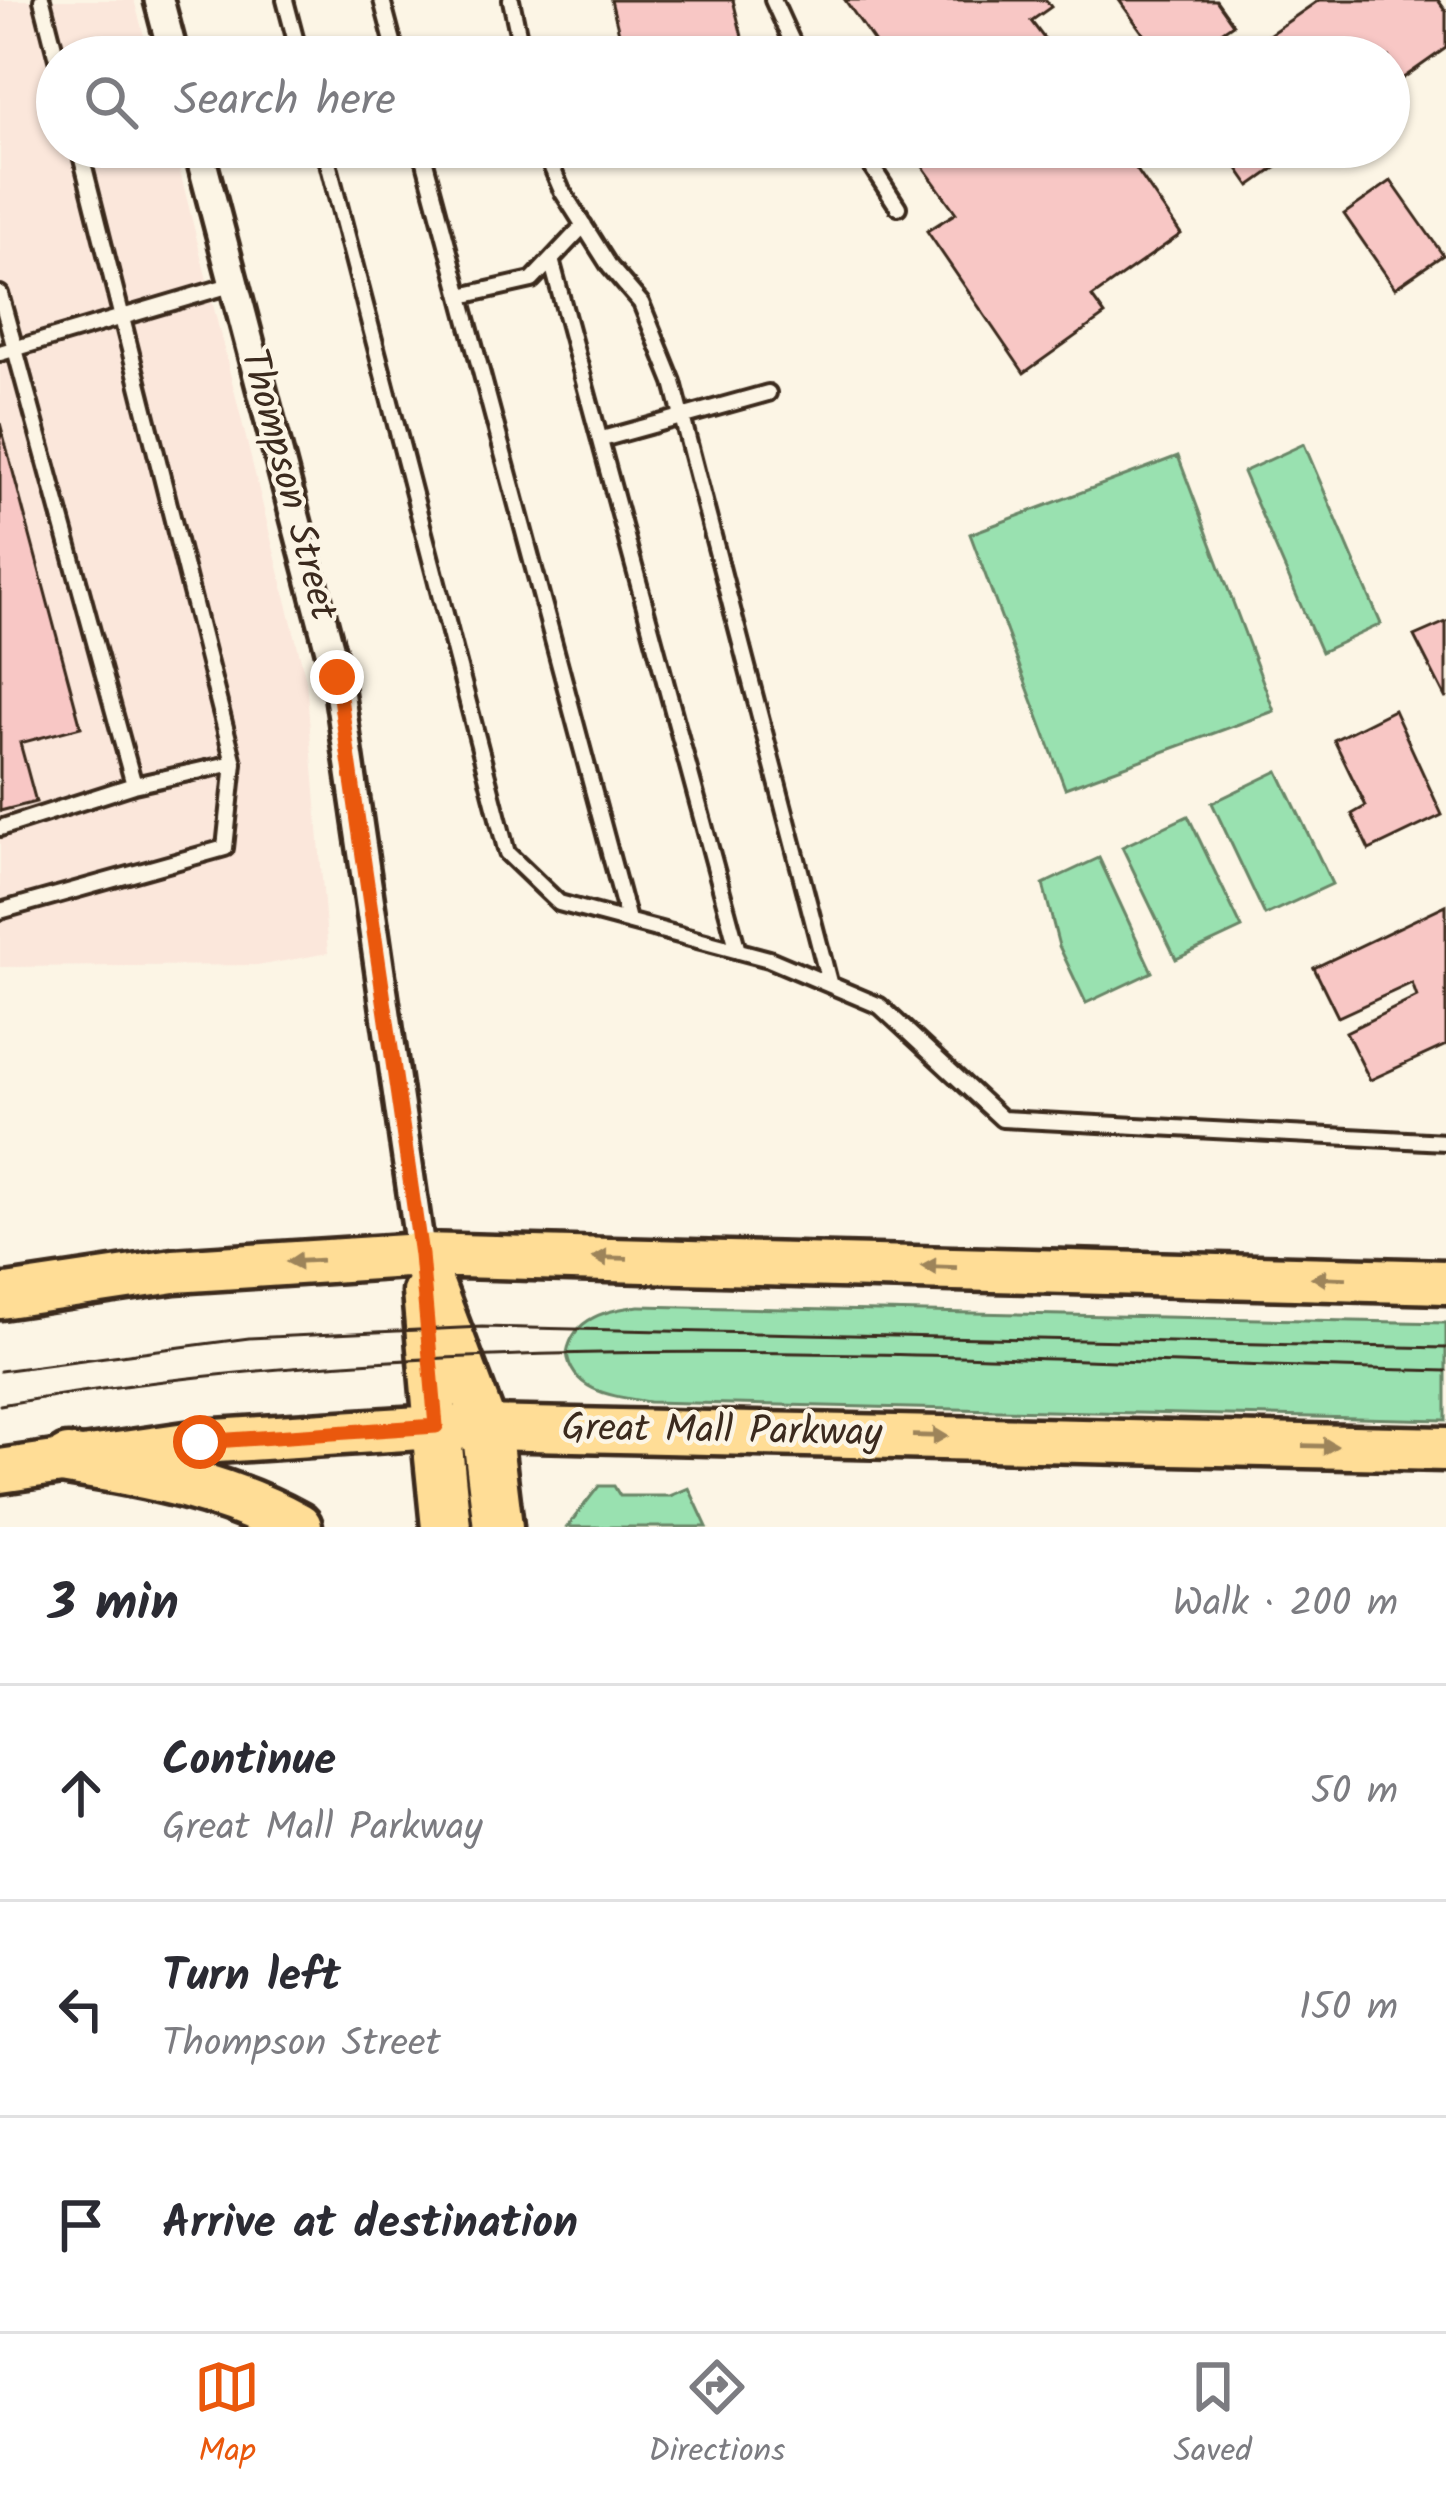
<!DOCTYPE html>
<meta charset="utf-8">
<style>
body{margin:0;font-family:Kalam,sans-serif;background:#f2f2f3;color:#2b2b33}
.stop{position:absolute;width:36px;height:36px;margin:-27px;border:9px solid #ea580c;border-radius:50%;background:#fff}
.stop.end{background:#ea580c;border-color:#fff;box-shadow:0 3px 12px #0008}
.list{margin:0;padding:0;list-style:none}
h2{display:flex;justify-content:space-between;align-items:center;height:156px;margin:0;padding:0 48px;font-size:51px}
h2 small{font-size:39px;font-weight:400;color:#7c7c81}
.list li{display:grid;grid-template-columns:78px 1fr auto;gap:36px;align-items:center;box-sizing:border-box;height:216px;padding:0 48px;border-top:3px solid #e1e1e2}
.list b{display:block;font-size:45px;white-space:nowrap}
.list p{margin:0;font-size:39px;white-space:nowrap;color:#7c7c81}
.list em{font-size:39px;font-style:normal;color:#7c7c81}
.icon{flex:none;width:66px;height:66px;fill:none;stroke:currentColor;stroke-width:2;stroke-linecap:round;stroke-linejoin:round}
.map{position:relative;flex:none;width:1446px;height:1527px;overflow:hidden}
.search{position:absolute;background:#fff;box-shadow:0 3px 9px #0004;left:36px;right:36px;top:36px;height:132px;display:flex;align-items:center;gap:30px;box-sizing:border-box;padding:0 42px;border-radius:66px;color:#7c7c81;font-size:45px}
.sheet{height:804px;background:#fff}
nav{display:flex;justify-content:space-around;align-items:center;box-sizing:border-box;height:168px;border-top:3px solid #e1e1e2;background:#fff;font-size:33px;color:#7c7c81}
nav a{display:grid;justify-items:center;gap:6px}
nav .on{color:#ea580c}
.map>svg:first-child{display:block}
.built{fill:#fbe7db}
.green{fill:#99e1b0;stroke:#6a8667;stroke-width:3}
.building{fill:#f8c7c5;stroke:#3b2a1e;stroke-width:3}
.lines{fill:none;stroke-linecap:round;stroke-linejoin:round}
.service-casing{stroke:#3b2a1e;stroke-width:22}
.minor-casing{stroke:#3b2a1e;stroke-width:36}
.primary-casing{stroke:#3b2a1e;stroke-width:51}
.motorway-casing{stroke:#3b2a1e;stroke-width:57}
.service{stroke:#fcf5e5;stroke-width:14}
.minor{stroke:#fcf5e5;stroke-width:27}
.primary{stroke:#ffdd96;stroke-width:42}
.motorway{stroke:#ffdd96;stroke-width:48}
.tram{stroke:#3b2a1e;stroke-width:3}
.oneway{fill:#9d845a}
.route{stroke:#ea580c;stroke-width:15}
.labels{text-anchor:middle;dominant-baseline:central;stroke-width:9;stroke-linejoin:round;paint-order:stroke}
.street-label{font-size:39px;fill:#3b2a1e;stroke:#fcf5e5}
</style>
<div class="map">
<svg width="1446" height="1527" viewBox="0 0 1446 1527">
<rect width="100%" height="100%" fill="#fcf5e5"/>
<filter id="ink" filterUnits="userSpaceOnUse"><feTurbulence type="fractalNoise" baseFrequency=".00833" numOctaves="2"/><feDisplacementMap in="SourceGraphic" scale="24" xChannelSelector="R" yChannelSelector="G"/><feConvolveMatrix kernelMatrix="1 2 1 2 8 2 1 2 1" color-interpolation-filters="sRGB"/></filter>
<g filter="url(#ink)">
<path class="built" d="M0 0H134L150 57H57V147H174L306 680 328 953 263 965 0 967Z"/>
<path class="green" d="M1304 444 1381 624 1321 652 1243 472Z
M1178 456 1274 711 1065 788 970 534Z
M1278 771 1332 884 1265 915 1212 803Z
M1188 816 1242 928 1176 959 1122 847Z
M1099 858 1152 972 1086 1003 1059 946 1043 884Z
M639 1306 1446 1323V1420L649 1402C615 1396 572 1393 567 1353 574 1316 607 1311 639 1306Z
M599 1486H614L620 1496H670L689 1488 707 1527H567Z"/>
<path class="building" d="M611 0H733L747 57H625Z
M845 0H1046L1051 7 1031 21 1055 53 1070 57H885Z
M1119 0H1216L1233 24 1185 57H1160Z
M1319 0H1438L1446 11V48L1389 88V57H1237Z
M909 147H1121L1181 234 1092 297 1105 315 1024 373 927 231 956 213Z
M1223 147H1305L1250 186Z
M1391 181 1443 255 1395 288 1344 214Z
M0 423 81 727 20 743 36 802 0 811Z
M1446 622V699L1414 636Z
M1394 710 1442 815 1369 850 1352 814 1366 806 1334 740Z
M1446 905V1045L1370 1080 1346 1032 1417 997 1412 983 1338 1017 1314 968Z"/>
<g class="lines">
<defs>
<path id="service" d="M42 0 57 59
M285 0 300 57
M382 0 397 57
M511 0 523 57
M773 0 799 57
M324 147 507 853 559 903 769 959 880 1006 1002 1119 1446 1142
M421 147 628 920
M543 147 562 191 610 267 641 303 673 382 829 982
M859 147 898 207
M552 263 738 951
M0 294 134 785 0 828
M461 296 532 280 584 225
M0 353 234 284
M602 439 768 393
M134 785 234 763
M0 911 225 848 234 763 79 147"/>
<path id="minor" d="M159 0 174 57
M198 147 337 677 421 1255"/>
<path id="primary" d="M421 1255 486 1427
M424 1292 436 1427
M0 1297 174 1271 421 1255 1446 1282
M0 1471 200 1442 436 1427 1446 1449"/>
<path id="motorway" d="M436 1427 446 1527
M486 1427 498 1527
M68 1460C149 1473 224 1487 297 1527"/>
</defs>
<use href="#service" class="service-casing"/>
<use href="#minor" class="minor-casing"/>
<use href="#primary" class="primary-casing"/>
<use href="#motorway" class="motorway-casing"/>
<use href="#service" class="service"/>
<use href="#minor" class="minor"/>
<use href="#primary" class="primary"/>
<use href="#motorway" class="motorway"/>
<path class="tram" d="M0 1371 249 1338 482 1327 1446 1348
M0 1405C477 1321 965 1360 1446 1371"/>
</g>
<defs><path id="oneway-solid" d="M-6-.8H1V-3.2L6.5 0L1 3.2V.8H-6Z" transform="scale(3)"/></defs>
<g class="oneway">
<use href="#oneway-solid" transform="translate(610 1258) rotate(-179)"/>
<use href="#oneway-solid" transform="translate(304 1261) rotate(177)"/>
<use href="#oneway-solid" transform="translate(939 1267) rotate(-178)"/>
<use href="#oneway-solid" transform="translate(1329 1278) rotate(-178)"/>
<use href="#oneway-solid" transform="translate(930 1436) rotate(1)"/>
<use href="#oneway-solid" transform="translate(1320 1446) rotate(1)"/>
</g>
</g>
<g class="lines" filter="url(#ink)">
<path class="route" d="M200 1442 436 1426 421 1255 337 677"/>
</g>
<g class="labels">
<g class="street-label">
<text transform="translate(287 485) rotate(75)">Thompson Street</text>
<text transform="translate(722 1432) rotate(1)">Great Mall Parkway</text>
</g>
</g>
</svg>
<div class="stop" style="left:200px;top:1442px"></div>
<div class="stop end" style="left:337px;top:677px"></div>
<div class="search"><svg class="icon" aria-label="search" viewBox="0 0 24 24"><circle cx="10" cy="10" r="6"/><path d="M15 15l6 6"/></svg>Search here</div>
</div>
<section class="sheet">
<h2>3 min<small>Walk · 200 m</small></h2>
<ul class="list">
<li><svg class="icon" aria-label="ahead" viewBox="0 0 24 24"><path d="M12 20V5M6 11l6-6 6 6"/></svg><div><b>Continue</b><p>Great Mall Parkway</p></div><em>50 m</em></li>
<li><svg class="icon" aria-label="left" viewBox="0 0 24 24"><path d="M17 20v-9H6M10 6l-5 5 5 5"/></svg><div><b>Turn left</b><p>Thompson Street</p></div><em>150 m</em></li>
<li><svg class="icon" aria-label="arrive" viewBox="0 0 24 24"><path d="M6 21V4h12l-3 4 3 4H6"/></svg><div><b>Arrive at destination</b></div></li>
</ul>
</section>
<nav>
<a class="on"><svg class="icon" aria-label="map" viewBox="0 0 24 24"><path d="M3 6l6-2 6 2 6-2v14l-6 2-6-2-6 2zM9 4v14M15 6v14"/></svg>Map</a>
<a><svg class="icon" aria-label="directions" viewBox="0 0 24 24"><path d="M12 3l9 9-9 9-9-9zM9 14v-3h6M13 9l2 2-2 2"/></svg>Directions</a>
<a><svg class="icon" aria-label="saved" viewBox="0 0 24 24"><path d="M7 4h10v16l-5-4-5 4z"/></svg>Saved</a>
</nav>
